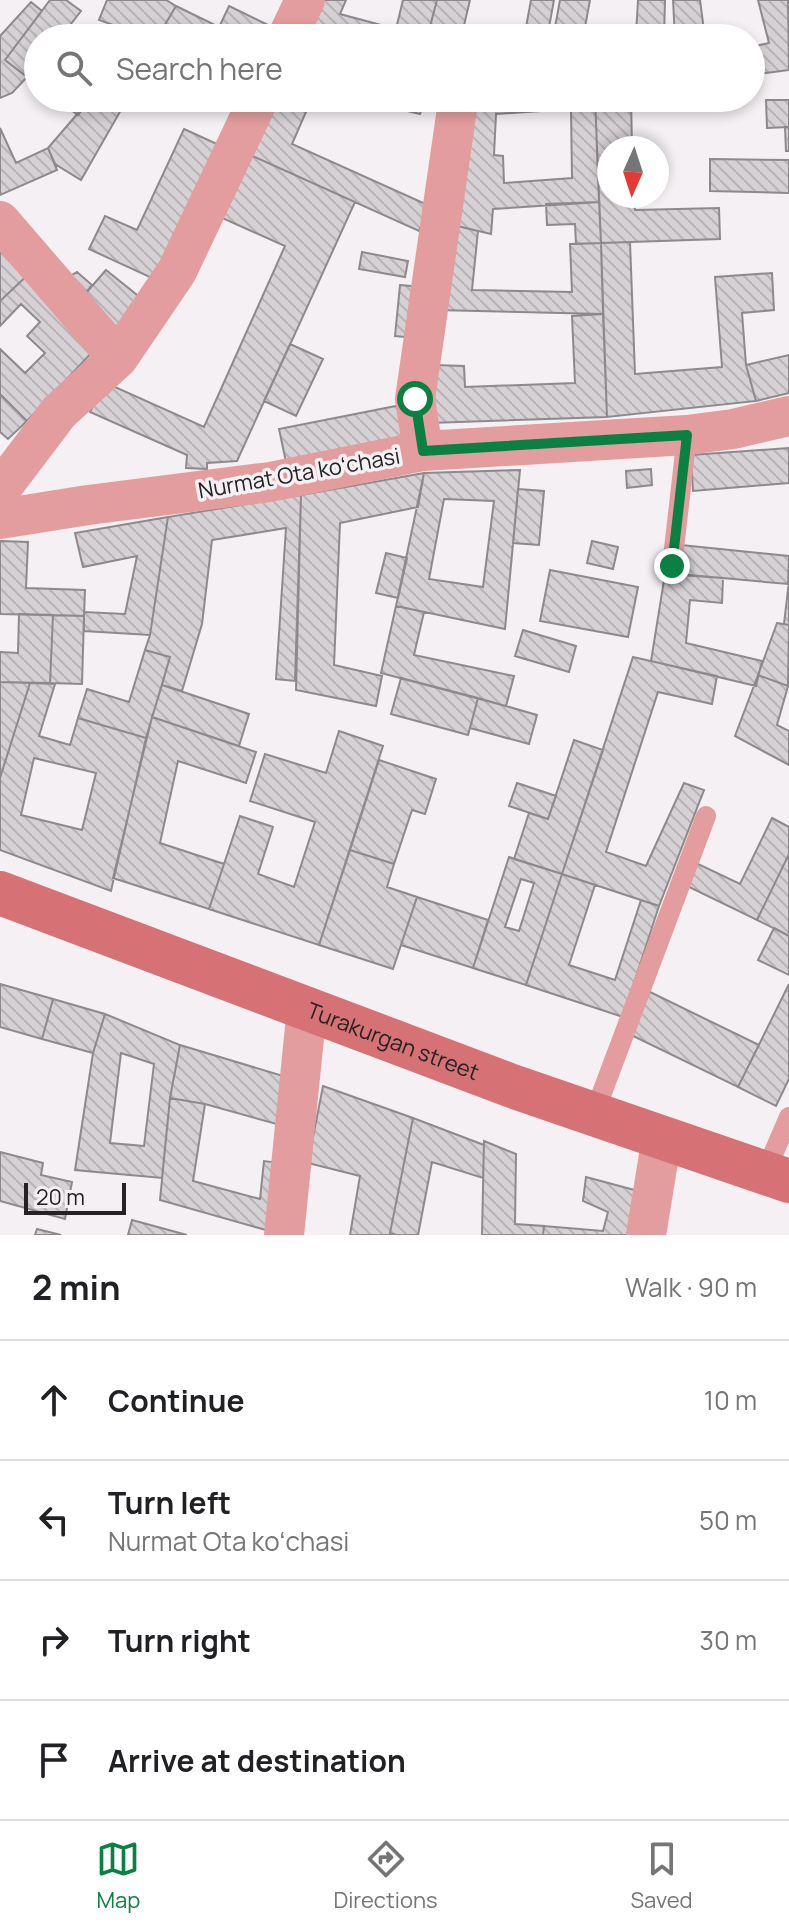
<!DOCTYPE html>
<meta charset="utf-8">
<style>
body{margin:0;font-family:Manrope,sans-serif;background:#f6f6f6;color:#202124}
.compass{position:absolute;left:597px;top:136px;width:72px;height:72px;border-radius:50%;background:#fff;box-shadow:0 4px 12px #0003;rotate:183deg}
.scale{position:absolute;left:24px;bottom:20px;width:102px;box-sizing:border-box;padding-left:8px;border:4px solid #242224;border-top:0;font-size:22px;line-height:28px;white-space:nowrap;color:#242224;-webkit-text-stroke:6px #f4f0f3;paint-order:stroke}
.stop{position:absolute;width:24px;height:24px;margin:-18px;border:6px solid #0b8043;border-radius:50%;background:#fff}
.stop.end{background:#0b8043;border-color:#fff;box-shadow:0 2px 8px #0008}
.list{margin:0;padding:0;list-style:none}
h2{display:flex;justify-content:space-between;align-items:center;height:104px;margin:0;padding:0 32px;font-size:34px}
h2 small{font-size:26px;font-weight:400;color:#757577}
.list li{display:grid;grid-template-columns:52px 1fr auto;gap:24px;align-items:center;box-sizing:border-box;height:120px;padding:0 32px;border-top:2px solid #e0e0e0}
.list b{display:block;font-size:30px;white-space:nowrap}
.list p{margin:0;font-size:26px;white-space:nowrap;color:#757577}
.list em{font-size:26px;font-style:normal;color:#757577}
.icon{flex:none;width:44px;height:44px;fill:none;stroke:currentColor;stroke-width:2;stroke-linecap:round;stroke-linejoin:round}
.map{position:relative;flex:none;width:789px;height:1235px;overflow:hidden}
.search{position:absolute;background:#fff;box-shadow:0 4px 12px #0003;left:24px;right:24px;top:24px;height:88px;display:flex;align-items:center;gap:20px;box-sizing:border-box;padding:0 28px;border-radius:44px;color:#757577;font-size:30px}
.sheet{height:584px;background:#fff}
nav{display:flex;justify-content:space-around;align-items:center;box-sizing:border-box;height:112px;border-top:2px solid #e0e0e0;background:#fff;font-size:22px;color:#757577}
nav a{display:grid;justify-items:center;gap:4px}
nav .on{color:#0b8043}
.map>svg:first-child{display:block}
.building{fill:url(#building-back-hatch);stroke:#8d898d;stroke-width:2;fill-rule:evenodd}
.lines{fill:none;stroke-linecap:round;stroke-linejoin:round}
.lane{stroke:#e39d9e;stroke-width:20}
.street{stroke:#e39d9e;stroke-width:40}
.secondary{stroke:#d67175;stroke-width:44}
.route{stroke:#0b8043;stroke-width:10}
.labels{text-anchor:middle;dominant-baseline:central;stroke-width:7;stroke-linejoin:round;paint-order:stroke}
.street-label{font-size:22px;fill:#242224;stroke:#f4f0f3}
</style>
<div class="map">
<svg width="789" height="1235" viewBox="0 0 789 1235">
<defs>
<pattern id="building-back-hatch" width="6" height="6" patternUnits="userSpaceOnUse" patternTransform="scale(2)"><rect width="6" height="6" fill="#d5d1d5"/><path d="M-1 5l2 2M0 0l6 6M5-1l2 2" fill="none" stroke="#b7b3b7"/></pattern>
</defs>
<rect width="100%" height="100%" fill="#f4f0f3"/>
<path class="building" d="M50 0H66L81 11 60 38H38V85L5 60Z
M107 0H166L176 6 157 38H149L99 20Z
M317 0H346L340 14 396 29 403 0H437L427 38H308Z
M437 0H470L461 38H427Z
M531 0H554L547 38H524Z
M560 0H590L583 38H553Z
M638 0H665L664 38H595L636 35Z
M673 0H700L705 38H675Z
M758 0H788L789 70 751 75V47L769 43Z
M31 2 42 11 5 60 27 77 12 93 0 98V36Z
M176 6 219 27 214 38H157Z
M229 6 268 25 262 38H214Z
M114 26 149 38H112Z
M55 98H91L78 115Z
M91 98H99L121 110 81 180 55 164 48 148Z
M274 98H312L292 144 430 206 419 231 248 154Z
M393 98H426L420 114 391 107Z
M469 98H595L599 202 493 209 491 234 445 223ZM571 109 572 178 504 183 503 156 494 155 496 114Z
M595 98H631L632 148H609V196H634L635 210 719 208 720 239 601 243Z
M700 98H745L701 105Z
M766 100H789V127L767 128Z
M785 127H789V151H786Z
M0 128 16 163 48 148 57 170 0 195Z
M184 129 217 144 154 279 89 249 105 216 137 230Z
M248 154 355 202 237 461 207 463V469L186 468 187 455 90 412 104 382 204 427 285 246 220 217Z
M710 159 789 160V193L710 191Z
M599 202 601 243 576 244 575 224 547 225 546 204Z
M445 223 478 231 472 290 572 292 570 244 601 243 603 314 436 310Z
M0 232 32 271 0 301Z
M630 242 635 374 722 367 715 277 772 273 774 310 742 313 746 365 756 401 607 417 601 243Z
M362 252 408 261 405 277 359 269Z
M106 270 142 299 111 336 79 301Z
M32 271 100 344 27 421 0 394V349L25 373 45 353 27 336 40 322 21 304 0 326V301Z
M77 272 92 285 79 301 62 281Z
M400 285 421 287 416 338 395 336Z
M603 314 607 417 430 423 434 365 464 366 465 387 575 383 572 316Z
M290 344 323 359 296 416 264 401Z
M789 355V393L756 401 746 365Z
M0 394 27 421 8 439 0 432Z
M401 405 407 437 286 462 279 429Z
M789 448V483L693 491 691 455Z
M651 469 652 485 627 488 626 471Z
M520 470 505 629 396 606 424 473ZM444 499 494 501 483 587 429 579Z
M424 473 418 507 340 523 334 665 382 676 376 706 296 690 301 495Z
M518 489 544 491 539 545 513 543Z
M301 495 295 681 276 679 286 528 212 540 202 624 182 691 162 685 170 657 145 650 150 635 168 517Z
M168 517 150 635 84 631V612L125 614 137 556 83 567 75 533Z
M0 541 28 542 26 588 85 590 84 616 0 614Z
M592 541 618 547 613 569 587 563Z
M681 545 789 556 788 584 678 574Z
M386 553 407 558 398 598 376 593Z
M550 570 638 587 628 637 540 621Z
M665 574 723 578 722 603 690 600 686 643 762 661 756 686 651 661Z
M789 581V625L784 624Z
M396 606 424 612 414 655 514 676 506 706 381 673Z
M19 614 53 615 50 683 0 682V652L18 653Z
M53 615 84 616 82 684 50 683Z
M777 623 789 625 788 686 758 675Z
M523 630 576 646 569 672 515 656Z
M145 650 170 657 146 738 78 718 87 689 129 702Z
M633 657 717 676 712 704 658 692 606 852 646 866 684 783 704 790 659 906 562 874Z
M758 675 788 686 777 725 789 731V765L735 736Z
M401 678 478 698 468 735 391 714Z
M0 682 30 683 0 778Z
M30 683 55 684 39 736 70 745 78 718 146 738 111 891 0 850V778ZM34 758 96 773 82 830 21 815Z
M162 685 249 714 239 746 152 717Z
M478 698 537 715 529 744 470 728Z
M152 717 256 752 246 783 178 761 160 843 224 864 209 909 113 878Z
M339 731 383 746 319 945 209 909 240 816 273 827 258 874 294 887 315 822 250 801 265 754 326 773Z
M574 740 603 750 562 874 514 859 529 813 548 819Z
M379 760 436 779 425 814 412 810 394 864 350 850Z
M517 783 556 796 548 819 509 806Z
M772 818 789 827V854L757 920 683 884 694 862 740 884Z
M350 850 394 864 387 887 417 897 393 969 319 945Z
M789 854V936L757 920Z
M509 857 562 874 526 985 473 968ZM521 879 534 883 519 931 505 927Z
M562 874 595 885 569 965 615 980 641 900 659 906 623 1017 526 985Z
M417 897 488 920 473 968 401 945Z
M774 928 789 936V975L758 960Z
M0 984 53 999 42 1039 0 1027Z
M789 984V1079L776 1106 738 1087Z
M650 992 759 1045 738 1087 629 1034Z
M53 999 105 1014 93 1053 42 1039Z
M105 1014 180 1045 170 1098 162 1178 75 1170 93 1053ZM121 1053 154 1064 144 1146 110 1143Z
M180 1045 293 1079 291 1128 205 1104 170 1098Z
M323 1086 413 1118 390 1233 396 1235H350L360 1176 308 1163Z
M170 1098 205 1104 193 1181 260 1199 264 1161 288 1164 280 1234 160 1200Z
M413 1118 484 1145 483 1178 432 1162 418 1235H396L390 1233Z
M484 1141 516 1154 515 1224 544 1226 543 1235H482Z
M0 1152 43 1163 41 1175 72 1182 65 1219 0 1201Z
M586 1177 642 1192 633 1235H543L544 1226 603 1231 608 1212 583 1201Z
M132 1220 187 1235H128Z
M37 1229 61 1235H35Z"/>
<g class="lines">
<path class="lane" d="M672 566 687 435
M594 1114 706 816
M765 1173 789 1117"/>
<path class="street" d="M287 38 305 0
M0 221 118 358
M423 451 415 399 458 102
M0 490 59 412 118 358 177 271 259 98
M0 519 88 505 270 482 423 451 687 435 733 429 789 416
M284 1235 307 1008
M646 1235 662 1137"/>
<path class="secondary" id="s1" d="M0 893 512 1086 789 1181"/>
</g>
<g class="lines">
<path class="route" d="M415 399 423 451 687 435 672 566"/>
</g>
<g class="labels">
<g class="street-label">
<text transform="translate(299 473) rotate(-10)">Nurmat Ota koʻchasi</text>
<text stroke="none"><textPath href="#s1" startOffset="420">Turakurgan street</textPath></text>
</g>
</g>
</svg>
<svg class="compass" viewBox="-18 -18 36 36"><path d="M0-13l5 13h-10z" fill="#e53935"/><path d="M0 13l5-13h-10z" fill="#757577"/></svg>
<div class="scale">20 m</div>
<div class="stop" style="left:415px;top:399px"></div>
<div class="stop end" style="left:672px;top:566px"></div>
<div class="search"><svg class="icon" aria-label="search" viewBox="0 0 24 24"><circle cx="10" cy="10" r="6"/><path d="M15 15l6 6"/></svg>Search here</div>
</div>
<section class="sheet">
<h2>2 min<small>Walk · 90 m</small></h2>
<ul class="list">
<li><svg class="icon" aria-label="ahead" viewBox="0 0 24 24"><path d="M12 20V5M6 11l6-6 6 6"/></svg><div><b>Continue</b></div><em>10 m</em></li>
<li><svg class="icon" aria-label="left" viewBox="0 0 24 24"><path d="M17 20v-9H6M10 6l-5 5 5 5"/></svg><div><b>Turn left</b><p>Nurmat Ota koʻchasi</p></div><em>50 m</em></li>
<li><svg class="icon" aria-label="right" viewBox="0 0 24 24"><path d="M7 20v-9h11M14 6l5 5-5 5"/></svg><div><b>Turn right</b></div><em>30 m</em></li>
<li><svg class="icon" aria-label="arrive" viewBox="0 0 24 24"><path d="M6 21V4h12l-3 4 3 4H6"/></svg><div><b>Arrive at destination</b></div></li>
</ul>
</section>
<nav>
<a class="on"><svg class="icon" aria-label="map" viewBox="0 0 24 24"><path d="M3 6l6-2 6 2 6-2v14l-6 2-6-2-6 2zM9 4v14M15 6v14"/></svg>Map</a>
<a><svg class="icon" aria-label="directions" viewBox="0 0 24 24"><path d="M12 3l9 9-9 9-9-9zM9 14v-3h6M13 9l2 2-2 2"/></svg>Directions</a>
<a><svg class="icon" aria-label="saved" viewBox="0 0 24 24"><path d="M7 4h10v16l-5-4-5 4z"/></svg>Saved</a>
</nav>
